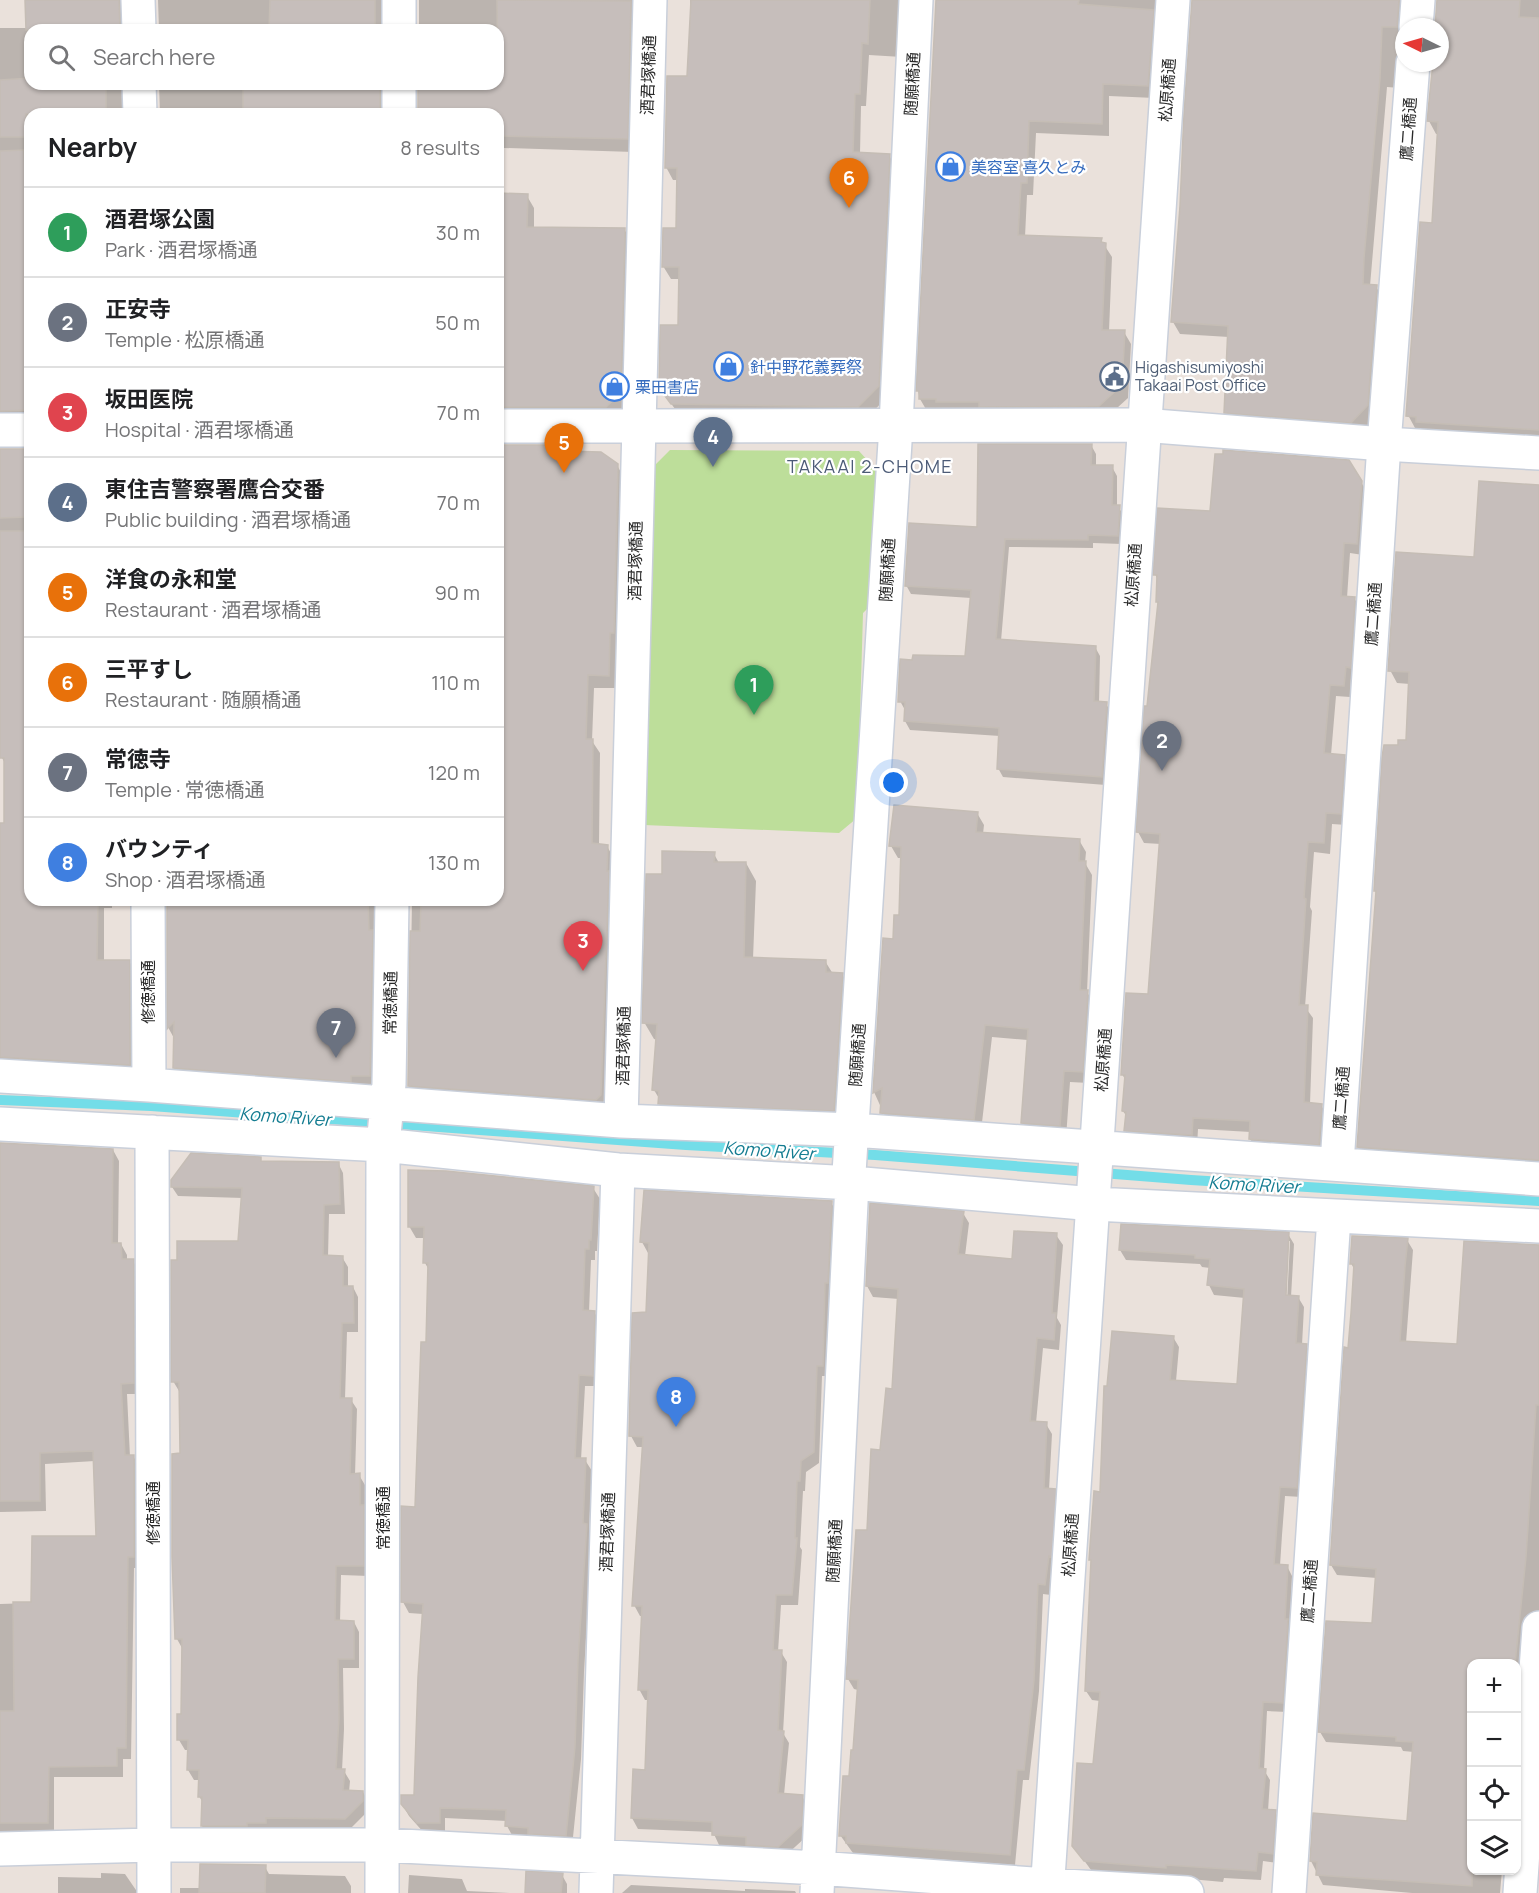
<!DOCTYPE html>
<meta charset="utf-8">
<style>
body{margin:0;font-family:Manrope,"Noto Sans JP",sans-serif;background:#f6f6f6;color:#202124}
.controls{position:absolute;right:18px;bottom:18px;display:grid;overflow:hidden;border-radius:12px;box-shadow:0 2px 4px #0004}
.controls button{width:54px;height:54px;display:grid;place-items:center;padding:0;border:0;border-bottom:2px solid #e0e0e0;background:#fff;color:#202124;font:30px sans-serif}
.compass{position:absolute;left:1395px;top:18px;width:54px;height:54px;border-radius:50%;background:#fff;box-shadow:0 2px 4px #0004;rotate:275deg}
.you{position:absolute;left:894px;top:783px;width:21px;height:21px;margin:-15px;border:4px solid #fff;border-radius:50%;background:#1a73e8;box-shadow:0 0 0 9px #1a73e833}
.badge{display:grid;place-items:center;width:39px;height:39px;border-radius:50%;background:#4380f0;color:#fff;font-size:20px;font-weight:700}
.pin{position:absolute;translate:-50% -50px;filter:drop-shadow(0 2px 3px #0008)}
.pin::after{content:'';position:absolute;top:32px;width:21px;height:18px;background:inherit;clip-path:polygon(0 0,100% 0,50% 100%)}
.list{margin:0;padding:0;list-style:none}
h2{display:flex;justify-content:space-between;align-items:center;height:78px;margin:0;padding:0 24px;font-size:26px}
h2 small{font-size:20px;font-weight:400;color:#757577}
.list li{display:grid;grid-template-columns:39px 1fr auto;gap:18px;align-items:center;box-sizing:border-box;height:90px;padding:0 24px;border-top:2px solid #e0e0e0}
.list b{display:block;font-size:22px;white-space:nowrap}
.list p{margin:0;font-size:20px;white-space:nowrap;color:#757577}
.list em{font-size:20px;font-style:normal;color:#757577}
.icon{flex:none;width:33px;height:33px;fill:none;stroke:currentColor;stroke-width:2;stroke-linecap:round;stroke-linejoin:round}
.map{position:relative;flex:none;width:1539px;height:1893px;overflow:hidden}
.search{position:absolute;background:#fff;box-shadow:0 2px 4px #0004;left:24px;top:24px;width:480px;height:66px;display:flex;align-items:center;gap:15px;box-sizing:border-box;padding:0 21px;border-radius:18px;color:#757577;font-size:22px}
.panel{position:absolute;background:#fff;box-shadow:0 2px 4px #0004;left:24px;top:108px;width:480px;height:798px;border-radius:18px}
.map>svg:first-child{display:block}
.green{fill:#bdde9a}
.shadow{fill:#0003;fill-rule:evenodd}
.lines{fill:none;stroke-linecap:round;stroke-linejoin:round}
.stream{stroke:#73dde8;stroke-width:10}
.building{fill:#c6bebb;stroke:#c5bdb5;stroke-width:1.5}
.minor-casing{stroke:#c9cfda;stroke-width:36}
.tertiary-casing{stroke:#c9cfda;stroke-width:36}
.minor{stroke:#fff;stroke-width:33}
.tertiary{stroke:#fff;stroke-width:33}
.labels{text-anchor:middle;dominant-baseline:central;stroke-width:4.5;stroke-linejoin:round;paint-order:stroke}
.street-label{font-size:16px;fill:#292929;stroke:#fff}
.shop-label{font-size:16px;fill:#366cbe;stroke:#fff;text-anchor:start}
.service-label{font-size:16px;fill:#4e5e75;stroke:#fff;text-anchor:start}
.neighbourhood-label{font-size:18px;letter-spacing:1.5px;fill:#4c5b77;stroke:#fff}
.water-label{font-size:18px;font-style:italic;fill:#147c91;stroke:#fff}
</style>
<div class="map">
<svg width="1539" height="1893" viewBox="0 0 1539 1893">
<rect width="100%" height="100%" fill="#eae1db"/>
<path class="green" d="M670 450 859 451 877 471 868 608 863 613 857 818 839 833 644 825 655 465Z"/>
<path class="shadow" d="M27 0H132L126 30H30V84H133L127 114H30V423L0 426V28H27Z
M158 0H393L387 30H159Z
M419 0H639L634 152 504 148 500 141H498V114H419V84H498V30H419Z
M690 0H910L902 57 869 55 866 106H861L860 154 889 155 896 168 885 399 866 419 680 416 660 388 679 326 680 279H671L663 266 678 230 679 180H673L666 167 688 77 691 16Z
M936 0H1166L1155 98 1109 96V136L1036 133 1033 195H1027L1025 237 1101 240 1112 257 1109 331 1124 332 1131 344 1128 398 1106 418 927 411 920 399 918 391Z
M1193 0H1412L1404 27V63L1400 88 1387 87 1370 286 1376 287 1384 299 1375 418 1358 435 1233 425 1226 412 1229 337 1180 334 1173 322Z
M1438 0H1539V441L1424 435 1421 428H1415L1408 415 1433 225 1439 134H1436L1429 121 1433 63H1440V27H1436Z
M159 84H393L387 114H160Z
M498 195 527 196 534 208V228L624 229 632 242 627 406 614 419 498 422Z
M1091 445 1096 454V467H1112L1117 476V506L1124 515 1122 544 1093 543V548L1009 547 1001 641 1095 647 1100 656 1099 703 1106 704 1111 712 1106 785 1003 777 998 768 1000 736 910 730 905 721V710L900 701 966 657 971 598 911 594 906 585 978 528Z
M498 446H568L571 452 617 465 624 478 616 688H594L592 741 600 753 599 845 607 846 614 859 608 1108 416 1098 409 1086 412 900H498Z
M0 450H30V900H112V908H104V962L129 961 136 974V1077L0 1072V824H5L6 765 2 758 0 709Z
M1361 482 1368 494 1363 555 1350 553 1347 598H1354L1361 609 1356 679 1351 678 1350 697 1336 696 1331 755 1344 756 1351 768 1347 825 1332 824 1330 854 1314 852 1310 907 1312 911 1305 1007 1313 1018 1310 1104 1321 1105 1328 1117 1325 1155 1257 1150 1250 1139 1251 1132 1198 1129 1197 1146 1132 1142 1126 1130 1127 1117 1123 1111 1126 1081 1122 1074 1149 996 1161 844 1144 843 1138 832 1159 605 1157 602 1158 581 1155 574 1212 513Z
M1539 487V1172L1366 1159 1358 1147 1377 894 1375 891 1400 747 1407 742 1410 684 1397 683 1390 670 1475 559Z
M977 813 984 825 983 834 1079 840 1086 852 1085 863 1092 875 1087 992 1094 1004 1089 1083 1070 1082 1066 1138 1030 1135 1023 1123 1028 1040 992 1037 981 1131 889 1125 874 1092 894 940 900 917 902 858H898L891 846Z
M714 854 719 863H746L756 881 753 959 825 961 833 974H842L852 991 843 1127 669 1120 659 1103 660 1100 654 1090 658 1040 654 1039 644 1022 663 876Z
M167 900H386L377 1089 182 1080 174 1068 175 1040 169 1029Z
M0 1144 113 1150 119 1161 118 1244H121L127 1255V1261H133L139 1272V1394H127L130 1457 133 1456 140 1467V1568H134L131 1759H123V1777H54V1834L0 1836V1604L32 1603 97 1537 95 1461 45 1464 46 1511 0 1512Z
M260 1159 262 1163H338L343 1173 345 1214H329L328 1257H342L348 1267V1287H353L358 1297V1332H347L345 1399 351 1400 357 1409 355 1475H359L365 1485V1510L369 1516V1576L341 1575 340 1622H354L359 1632V1668H343L344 1729 342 1771H344L350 1781 349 1792H363L368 1802V1811L350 1829 271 1828V1832L208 1836 202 1826 203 1803 199 1796 200 1780H194L188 1770 189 1750H185L179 1740 178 1716H183L182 1648 177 1639 182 1455 181 1391H179L173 1381 239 1242 243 1198 178 1196 172 1187Z
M593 1188 600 1199 597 1251H595V1260H591L589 1312H594L601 1323 599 1386H585L581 1460H585L592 1471 589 1530 592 1536 584 1672 581 1759 572 1847 513 1837 507 1826V1821L445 1818V1834H425L409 1816 402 1804 415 1797 423 1614 409 1613 403 1602 417 1508 428 1343 429 1270 425 1263 426 1238H416L409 1226Z
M831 1203 838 1213 828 1376H822L819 1463 806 1472 805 1491H803L800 1547 802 1550 798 1605H781L778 1652H781L787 1662 783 1733 789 1743 784 1795 802 1796 808 1807 807 1836 784 1857 753 1856 748 1847 719 1845 713 1832 638 1829 632 1818 635 1771 646 1772 649 1700H645L639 1689 643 1616H640L634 1605 644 1447H637L631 1436 647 1313 650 1253H648L642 1242Z
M963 1213 969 1223 965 1256 1014 1261 1056 1235 1063 1245 1057 1318 1061 1325 1059 1350 1043 1348 1036 1423 1046 1424 1052 1434 1049 1490H1055L1061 1501 1051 1595 1043 1594 1039 1691 1029 1780H1023L1015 1865 853 1853 840 1835 855 1752 858 1690 854 1689 848 1679 868 1532 893 1391 899 1299 873 1297 867 1286Z
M1288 1234 1294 1244 1291 1297H1298L1304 1307 1302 1345H1306L1311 1355 1302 1497 1285 1496 1282 1535 1280 1566H1287L1292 1576 1290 1624 1293 1630 1288 1712 1267 1711 1264 1770 1270 1780 1268 1811 1275 1812 1280 1821 1278 1863 1263 1861 1261 1880 1224 1878 1223 1882 1091 1870 1073 1845 1095 1766 1100 1701 1092 1700 1086 1691 1093 1563 1091 1560 1102 1493 1173 1337 1179 1347 1176 1381 1238 1386 1245 1298 1214 1295 1209 1285 1210 1268 1202 1267 1200 1264 1126 1260 1120 1250ZM1287 1241H1290L1287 1303 1284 1302Z
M1407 1240 1413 1250 1406 1343 1458 1346 1539 1245V1621L1516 1762V1664H1472V1870H1502L1500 1893H1412L1323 1885 1311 1861 1409 1822 1414 1752 1403 1751 1401 1747 1326 1742 1320 1732 1373 1625 1377 1578 1337 1575 1331 1565 1355 1271 1351 1263Z
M265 1867 269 1874 345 1876 351 1886V1893H180V1888H199V1874Z
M101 1873 125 1874 138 1893H58V1877L101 1878Z
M409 1875 462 1879 467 1891 510 1893H408Z
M562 1875 567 1884V1893H526Z
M631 1885 745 1891V1889L795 1891 796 1893H622Z"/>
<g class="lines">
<path class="stream" d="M0 1100 151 1106 686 1145 875 1155 1191 1180 1539 1201"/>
</g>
<path class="building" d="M25 0H119L120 30H26Z
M270 0H375V30H269Z
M497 0 631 1 628 139 498 136V114H418V84H498Z
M691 0H870L868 44 862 43 860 94H855L853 152 890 154 879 386 858 407 671 404 659 388 660 325H678L679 267H662L663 228H676L677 168H665L667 76H687Z
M936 0H1079L1078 4 1154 10 1148 86 1103 84 1102 124 1029 121 1027 183H1021L1018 235 1102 238 1101 242 1106 243 1102 330H1125L1122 385 1099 406 979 407V402H936V399H919V391H916Z
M1192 0H1399L1397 27H1382L1380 79 1364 258 1363 284 1377 285 1368 405 1351 423 1224 413 1228 326 1171 322 1180 206 1184 113Z
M1437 0H1520L1519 17 1539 18V430L1416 422V417L1406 416 1420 222 1432 223 1438 122 1427 121 1433 63H1440V27H1435Z
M30 78V84H106V111H95V114H26L27 137H0V80Z
M270 84H380V114H243V85Z
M24 150 27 210 26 336H30V410L0 411V151Z
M498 193 528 194 527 227 625 228 621 393 606 407H498Z
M978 444H1092L1091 465H1113L1112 505H1120L1118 536 1088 535V540L1005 539 996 639 1096 646 1094 701 1107 702 1102 777 997 769 999 728 904 721 905 702H898L900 659 912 660 913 655 965 656 971 590 905 586 909 523 977 527Z
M498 445H569L563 451 601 452 618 464 614 633H610L609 676 588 675 586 739H593L592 843 608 845 607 871H609L601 1095 596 1100 408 1086 410 931H420L421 900H498Z
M0 449H26L27 517 0 518Z
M1223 450 1349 460 1362 481 1357 544 1344 543 1341 596 1355 597 1351 668 1346 667 1344 686 1330 685 1324 753 1345 755 1341 814 1326 813 1324 843 1308 842 1304 898 1306 899 1299 1005H1308L1304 1102 1322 1104 1319 1145 1249 1139 1250 1121 1193 1118 1192 1135 1124 1131 1126 1112 1122 1111 1125 1075H1121L1126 993 1148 994 1160 834 1136 832 1144 706H1147L1158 602H1156L1157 575H1153L1157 508 1210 511 1215 454H1223Z
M1479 481 1539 485V1160L1357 1147 1376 891H1374L1382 757 1384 745H1398V740H1406L1409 672 1388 671 1396 552 1474 557Z
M0 531H25L26 587H30V900H98L97 960H130V1065L0 1057V823H4V758H0Z
M894 805 978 812 976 832 1080 839 1079 861H1086L1080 990H1088L1083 1072 1064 1071 1060 1126 1021 1123 1028 1029 985 1025 974 1120 880 1113 882 1088 873 1093 883 938 893 939 894 915H899L901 847 889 846Z
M662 851 715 852 714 862H746L744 957 826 960V972L843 973 834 1111 658 1104 659 1091 652 1090 657 1024 642 1023 646 874H662Z
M167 900H368L369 930H373L370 1076H351V1082L173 1068 174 1022 167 1029Z
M0 1143 113 1149 112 1243H121L122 1259H134V1383L121 1384 125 1455H134V1557H128L126 1748H117V1766L49 1767 48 1823H0V1711H14L13 1602H31L32 1536H96L93 1451 40 1453V1501H0Z
M191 1153 261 1157V1161L339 1162 340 1204 324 1205 323 1255 343 1256V1286H353L354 1323H342L340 1398H352L350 1474 360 1473V1505H364V1566H336L335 1620 354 1621V1659H338L339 1718 336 1769H345L343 1790 363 1791V1801L345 1819 266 1818V1823H247V1826H201L202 1797H198L199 1770H187L188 1740H177V1714H181L182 1639H175L172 1557V1454L180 1453 179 1382H171V1260H177V1241H238L242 1188 171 1187V1180Z
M408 1170 446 1171 594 1186 591 1240H589V1249H585L583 1310 595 1311 593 1376 579 1375 575 1458H586L583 1523 587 1524 578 1660 575 1747 566 1836 528 1834V1828L505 1826 506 1810 440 1808V1823H417L401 1804V1795H414L418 1677 423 1604 401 1602V1506L415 1507 421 1342H426L428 1263H423L424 1227H408Z
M644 1190 832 1201 828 1283H825L823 1366H817L814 1452 801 1461 800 1481H797L795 1538H797L792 1595H776L773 1650H782L778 1730 784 1731 778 1793 803 1795 802 1825 778 1847 746 1845V1837L712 1835V1822L631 1818 633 1769 645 1770 648 1690H638L642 1606H632L643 1437 629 1436 632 1313 646 1312 649 1243 640 1242Z
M870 1203 964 1211 958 1254 1012 1259 1014 1231 1057 1233 1052 1313H1056L1054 1340 1037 1338 1030 1421 1047 1422 1044 1488 1056 1489 1052 1557 1049 1556 1045 1585 1038 1584 1034 1680 1024 1770H1017L1010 1855 846 1843V1836H839L843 1776H849L851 1750H853L858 1680 846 1679 856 1530H867L871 1449 880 1450 886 1388 892 1389 898 1289 866 1286Z
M1121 1224 1289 1232 1286 1295 1299 1296 1296 1343 1307 1344 1297 1488 1280 1487 1277 1524 1274 1564 1288 1565 1285 1619H1288L1283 1703 1263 1702 1259 1768 1266 1769 1262 1809 1276 1810 1273 1854 1258 1852 1256 1871 1166 1865V1868L1084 1861 1072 1846 1077 1763 1093 1764 1100 1692 1085 1691 1091 1560H1089L1094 1491 1100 1492 1104 1386H1107L1112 1331 1174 1336 1170 1380 1237 1384 1244 1289 1207 1285 1210 1259 1195 1258V1255L1119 1250Z
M1352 1236 1408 1238 1405 1266 1400 1341 1457 1344 1464 1241 1539 1245V1405H1536L1526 1557 1515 1664H1472V1886L1316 1875 1317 1862 1310 1861 1313 1813 1407 1821 1413 1742 1396 1741V1737L1318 1732 1326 1621 1372 1623 1376 1569 1330 1565 1344 1347 1348 1348 1351 1313 1354 1264H1350Z
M200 1864 266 1865 265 1893H199Z
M526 1871 563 1873 561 1893H525Z"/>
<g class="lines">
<defs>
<path id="minor" d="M138 0 139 30
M1416 27 1418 0
M399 30V0
M139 84 140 114
M399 114V84
M498 426H638
M0 430H30
M148 900 149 1085
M0 1076 149 1085 621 1121 853 1130 1539 1179
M621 1121 650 0
M0 1124 383 1145 618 1170 852 1183 1094 1204 1539 1226
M152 1132 154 1893
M1337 1164 1384 444 1413 63
M0 1849 153 1845H383L818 1868 1047 1885 1187 1893
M382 1893 383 1145 389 1084 392 900
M596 1893 618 1170
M817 1893 852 1183 849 1173 896 426 916 0
M1047 1893C1093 1262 1127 631 1173 0
M1289 1893 1334 1217
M1520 1893 1539 1628"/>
<path id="tertiary" d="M638 426 1142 425 1384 444 1539 453"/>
</defs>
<use href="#minor" class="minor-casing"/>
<use href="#tertiary" class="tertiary-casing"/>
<use href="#minor" class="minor"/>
<use href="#tertiary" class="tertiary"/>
</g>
<defs>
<symbol id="shop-ring" viewBox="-11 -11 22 22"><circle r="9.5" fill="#fff" stroke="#3f7fe0" stroke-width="1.5"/><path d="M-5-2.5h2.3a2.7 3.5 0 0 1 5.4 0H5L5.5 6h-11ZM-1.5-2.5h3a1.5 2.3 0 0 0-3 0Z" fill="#3f7fe0"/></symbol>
<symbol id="civic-ring" viewBox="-11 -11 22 22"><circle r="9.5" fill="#fff" stroke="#5c6f8a" stroke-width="1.5"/><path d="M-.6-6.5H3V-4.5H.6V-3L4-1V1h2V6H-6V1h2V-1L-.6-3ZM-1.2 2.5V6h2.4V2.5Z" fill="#5c6f8a"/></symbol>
</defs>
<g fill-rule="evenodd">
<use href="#shop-ring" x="934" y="150" width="33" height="33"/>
<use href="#shop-ring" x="712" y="350" width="33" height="33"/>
<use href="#civic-ring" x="1098" y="360" width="33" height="33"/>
<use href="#shop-ring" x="598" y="370" width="33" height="33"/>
</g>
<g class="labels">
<g class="street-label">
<text transform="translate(648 75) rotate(-88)">酒君塚橋通</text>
<text transform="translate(912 84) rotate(-87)">随願橋通</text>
<text transform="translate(1167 90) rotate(-86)">松原橋通</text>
<text transform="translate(1408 129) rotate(-86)">鷹二橋通</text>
<text transform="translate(635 561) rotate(-89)">酒君塚橋通</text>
<text transform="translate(887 570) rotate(-87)">随願橋通</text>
<text transform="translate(1133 575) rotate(-86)">松原橋通</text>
<text transform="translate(1373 614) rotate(-86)">鷹二橋通</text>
<text transform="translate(148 992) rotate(-90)">修徳橋通</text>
<text transform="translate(390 1003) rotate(-89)">常徳橋通</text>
<text transform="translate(623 1046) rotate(-89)">酒君塚橋通</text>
<text transform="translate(857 1055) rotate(-86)">随願橋通</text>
<text transform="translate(1103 1060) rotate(-86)">松原橋通</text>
<text transform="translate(1341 1098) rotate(-86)">鷹二橋通</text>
<text transform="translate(153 1513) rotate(-90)">修徳橋通</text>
<text transform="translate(383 1518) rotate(-90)">常徳橋通</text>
<text transform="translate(607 1532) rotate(-88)">酒君塚橋通</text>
<text transform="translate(1070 1545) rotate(-86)">松原橋通</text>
<text transform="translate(834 1551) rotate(-87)">随願橋通</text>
<text transform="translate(1309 1591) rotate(-86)">鷹二橋通</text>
</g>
<g class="shop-label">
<text x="971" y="167">美容室 喜久とみ</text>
<text x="750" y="367">針中野花義葬祭</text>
<text x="635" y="387">栗田書店</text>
</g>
<g class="service-label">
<text x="1135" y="367">Higashisumiyoshi<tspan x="1135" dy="18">Takaai Post Office</tspan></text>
</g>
<g class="neighbourhood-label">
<text x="870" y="466">TAKAAI 2-CHOME</text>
</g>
<g class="water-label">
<text transform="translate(285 1116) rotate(4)">Komo River</text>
<text transform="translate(769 1150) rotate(4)">Komo River</text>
<text transform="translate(1254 1184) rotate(3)">Komo River</text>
</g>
</g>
</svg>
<div class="controls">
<button>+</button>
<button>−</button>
<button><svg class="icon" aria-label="locate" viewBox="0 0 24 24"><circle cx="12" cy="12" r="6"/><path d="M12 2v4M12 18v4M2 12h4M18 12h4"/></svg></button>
<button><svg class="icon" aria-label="layers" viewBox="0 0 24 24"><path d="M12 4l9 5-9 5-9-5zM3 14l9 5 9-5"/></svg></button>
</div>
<svg class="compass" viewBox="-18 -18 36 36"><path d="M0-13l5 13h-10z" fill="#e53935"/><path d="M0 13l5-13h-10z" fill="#757577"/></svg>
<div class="you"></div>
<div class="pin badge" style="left:754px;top:715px;background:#2e9e5b">1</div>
<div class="pin badge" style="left:1162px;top:771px;background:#6b7280">2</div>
<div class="pin badge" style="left:583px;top:971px;background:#e0444e">3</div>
<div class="pin badge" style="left:713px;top:467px;background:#5c6f8a">4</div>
<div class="pin badge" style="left:564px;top:473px;background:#e8710a">5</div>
<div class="pin badge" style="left:849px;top:208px;background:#e8710a">6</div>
<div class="pin badge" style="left:336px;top:1058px;background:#6b7280">7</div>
<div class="pin badge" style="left:676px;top:1427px;background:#3f7fe0">8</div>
<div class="search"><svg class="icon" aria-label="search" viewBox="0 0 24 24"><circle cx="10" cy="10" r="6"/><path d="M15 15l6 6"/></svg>Search here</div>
<section class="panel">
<h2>Nearby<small>8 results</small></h2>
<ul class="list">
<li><span class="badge" style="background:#2e9e5b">1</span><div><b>酒君塚公園</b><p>Park · 酒君塚橋通</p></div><em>30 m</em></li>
<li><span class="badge" style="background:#6b7280">2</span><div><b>正安寺</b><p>Temple · 松原橋通</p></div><em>50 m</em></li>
<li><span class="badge" style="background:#e0444e">3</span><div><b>坂田医院</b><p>Hospital · 酒君塚橋通</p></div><em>70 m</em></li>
<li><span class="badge" style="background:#5c6f8a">4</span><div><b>東住吉警察署鷹合交番</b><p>Public building · 酒君塚橋通</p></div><em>70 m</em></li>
<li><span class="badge" style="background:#e8710a">5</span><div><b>洋食の永和堂</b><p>Restaurant · 酒君塚橋通</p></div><em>90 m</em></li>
<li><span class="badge" style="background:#e8710a">6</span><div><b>三平すし</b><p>Restaurant · 随願橋通</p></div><em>110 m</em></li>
<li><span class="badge" style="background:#6b7280">7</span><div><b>常徳寺</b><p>Temple · 常徳橋通</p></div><em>120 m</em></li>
<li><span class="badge" style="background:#3f7fe0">8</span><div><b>バウンティ</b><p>Shop · 酒君塚橋通</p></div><em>130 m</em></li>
</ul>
</section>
</div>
